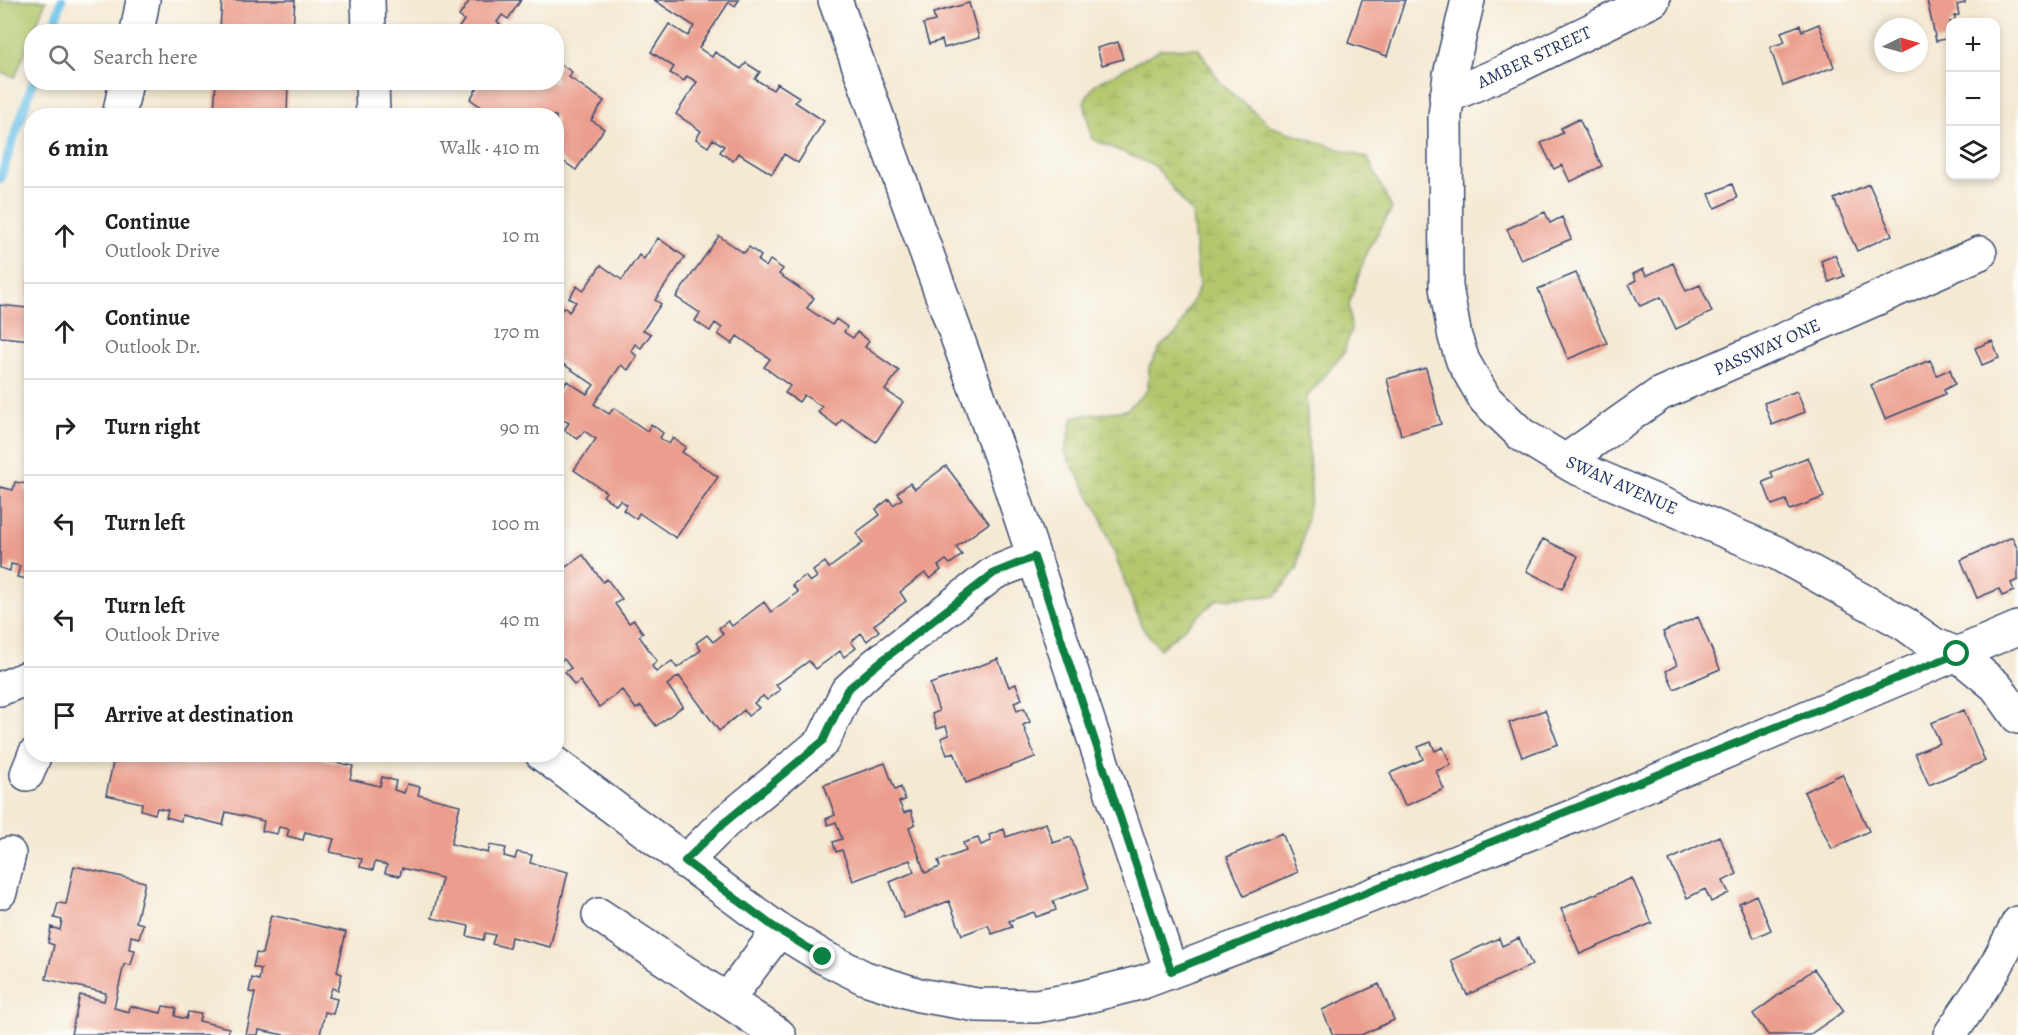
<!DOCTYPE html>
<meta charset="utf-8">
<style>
body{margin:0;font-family:Alegreya,serif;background:#f6f6f6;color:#222}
.controls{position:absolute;right:18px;top:18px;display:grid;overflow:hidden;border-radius:12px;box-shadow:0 3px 9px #0003}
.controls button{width:54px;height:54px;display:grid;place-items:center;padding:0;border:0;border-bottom:2px solid #e0e0e0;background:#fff;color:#222;font:30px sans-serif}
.compass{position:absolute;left:1874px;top:18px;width:54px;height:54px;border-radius:50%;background:#fff;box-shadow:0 3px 9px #0003;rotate:85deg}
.stop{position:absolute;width:18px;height:18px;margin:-14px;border:4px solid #0b8043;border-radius:50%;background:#fff}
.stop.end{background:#0b8043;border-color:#fff;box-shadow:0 2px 6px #0008}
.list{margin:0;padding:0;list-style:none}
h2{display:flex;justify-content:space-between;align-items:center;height:78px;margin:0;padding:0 24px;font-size:26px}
h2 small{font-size:20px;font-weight:400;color:#767676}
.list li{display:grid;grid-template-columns:39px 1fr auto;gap:18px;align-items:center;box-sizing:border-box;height:96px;padding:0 24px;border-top:2px solid #e0e0e0}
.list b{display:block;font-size:22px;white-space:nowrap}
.list p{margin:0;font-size:20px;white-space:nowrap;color:#767676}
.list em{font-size:20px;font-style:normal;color:#767676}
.icon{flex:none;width:33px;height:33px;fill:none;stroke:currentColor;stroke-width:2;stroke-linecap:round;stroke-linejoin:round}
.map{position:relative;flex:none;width:2018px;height:1035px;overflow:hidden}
.search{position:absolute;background:#fff;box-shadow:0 3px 9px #0003;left:24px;top:24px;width:540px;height:66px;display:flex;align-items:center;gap:15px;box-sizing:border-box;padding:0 21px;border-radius:24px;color:#767676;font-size:22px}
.panel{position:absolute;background:#fff;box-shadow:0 3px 9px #0003;left:24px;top:108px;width:540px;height:654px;border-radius:24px}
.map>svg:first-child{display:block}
.grass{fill:#b3c86d;stroke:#677c66;stroke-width:1.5}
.wetland{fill:url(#wetland-marsh);stroke:#677c66;stroke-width:1.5}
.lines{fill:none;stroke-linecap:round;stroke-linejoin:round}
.stream{stroke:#6cc2e9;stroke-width:9}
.building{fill:#eb9e8d}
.minor-casing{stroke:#3c4b70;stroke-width:36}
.minor{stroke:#fff;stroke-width:33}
.route{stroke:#0b8043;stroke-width:8}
.labels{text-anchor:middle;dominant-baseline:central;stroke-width:4.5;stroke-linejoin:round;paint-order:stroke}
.street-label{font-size:18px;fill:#1b2f5e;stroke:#fdfcf7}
</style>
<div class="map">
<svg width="2018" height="1035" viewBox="0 0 2018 1035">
<defs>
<pattern id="wetland-marsh" width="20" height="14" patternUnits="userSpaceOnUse" patternTransform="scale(1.5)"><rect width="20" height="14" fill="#b3c86d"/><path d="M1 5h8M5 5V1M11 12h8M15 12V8" fill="none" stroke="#99ac61"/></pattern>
</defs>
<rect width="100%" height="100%" fill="#fdfcf7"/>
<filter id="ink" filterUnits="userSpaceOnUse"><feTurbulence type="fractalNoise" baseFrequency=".0167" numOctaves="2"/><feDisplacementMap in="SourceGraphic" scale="12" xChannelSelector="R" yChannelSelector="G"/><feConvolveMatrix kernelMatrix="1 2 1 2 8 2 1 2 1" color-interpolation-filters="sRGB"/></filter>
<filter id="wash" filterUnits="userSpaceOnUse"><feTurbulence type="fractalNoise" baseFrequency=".008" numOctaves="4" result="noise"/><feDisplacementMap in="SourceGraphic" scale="24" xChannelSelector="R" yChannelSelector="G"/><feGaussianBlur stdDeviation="1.35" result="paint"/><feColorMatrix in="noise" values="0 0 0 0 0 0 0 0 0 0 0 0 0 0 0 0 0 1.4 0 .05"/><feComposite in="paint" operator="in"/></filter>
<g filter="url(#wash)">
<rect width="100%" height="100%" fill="#f4e9d3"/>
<path class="grass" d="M0 0H46L15 77 0 72Z"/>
<path class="wetland" d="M1198 48 1222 85 1272 127 1368 158 1392 209 1367 251 1349 304 1351 329 1344 353 1306 398 1311 495 1297 569 1276 596 1218 599 1160 649 1142 627 1098 510 1065 453 1073 417 1126 410 1148 390 1149 367 1161 346 1177 333 1199 287 1192 213 1155 166 1092 139 1084 102 1094 85 1161 49Z"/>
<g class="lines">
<path class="stream" d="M51 32 62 0
M0 179 33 82"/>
</g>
<g id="blocks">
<path class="building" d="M222 0H295L293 29 297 32H212V27L220 28Z
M470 0H521L508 19 502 15 497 22 511 32H456L464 20 459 16Z
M654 0H739L735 6 729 2 699 48 712 57 715 52 741 69 746 63 760 72 755 79 773 90 777 83 799 97 795 102 824 121 798 163 784 154 772 174 738 153 733 161 720 152 724 146 713 139 708 147 696 139 701 131 676 114 697 82 687 76 684 81 670 73 674 67 651 52 669 24 688 36 694 26Z
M1362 0H1405L1387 56 1348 43Z
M1927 0H1965V3L1957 5 1959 15 1954 16 1956 22H1950V38L1936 41Z
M969 3 979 38 944 48 942 40 929 44 923 24 935 21 933 13Z
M1819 24 1834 67 1783 86 1770 47 1785 42 1781 32 1800 25 1802 31Z
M1118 42 1123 59 1102 65 1097 48Z
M560 64 572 72 569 77 604 101 591 120 604 129 576 170 556 156V116H494L470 99 481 82H556V70Z
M216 82H288L287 116H222V111H214Z
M1579 119 1602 166 1570 182 1562 165 1554 169 1541 143 1563 133 1561 128Z
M1732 184 1737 198 1715 208 1709 194Z
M1869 184 1892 235 1857 251 1834 199Z
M1545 212 1550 223 1562 217 1571 239 1521 260 1507 229Z
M719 236 744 253 749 247 761 256 758 261 766 267 770 260 783 269 779 274 814 298 807 308 832 325 836 319 847 327 844 332 853 338 857 332 869 341 865 347 899 371 885 390 903 402 876 442 842 419 837 426 818 412 822 407 804 395 799 402 785 393 790 386 764 367 770 359 737 336 732 344 718 334 722 328 715 323 710 331 695 321 700 313 676 297Z
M658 238 685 257 655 300 661 304 643 330 651 334 641 348 635 344 631 351 637 356 628 370 621 365 594 404 609 414 614 408 647 431 651 424 663 433 660 438 669 444 673 438 686 447 682 452 718 477 676 538 639 513 636 519 623 510 627 505 620 500 616 505 603 496 606 492 574 470 596 439 584 431 578 439 564 430 569 423 556 415V397L567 381 587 394 594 385 556 359V332L561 326 556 323V318L564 307 569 312 576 302 569 298 577 286 583 291 601 265 622 280 639 255 644 259Z
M1835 255 1844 276 1829 282 1821 261Z
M1673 263 1686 291 1700 285 1712 312 1676 329 1661 297 1640 306 1629 284 1636 280 1633 274 1643 269 1646 276Z
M1576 273 1607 343 1568 359 1538 289Z
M30 275 32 340 0 337V305L27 308Z
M1992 341 1999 358 1982 365 1975 348Z
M1930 360 1937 375 1950 369 1955 384 1944 390 1945 394 1885 419 1871 385Z
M1426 368 1441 424 1401 435 1387 379Z
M1797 391 1805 412 1772 425 1764 403Z
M1808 457 1824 497 1790 510 1786 500 1772 505 1763 482 1773 478 1771 472Z
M946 466 989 523 956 547 962 555 950 564 946 560 938 566 941 570 930 579 925 573 900 592 906 601 874 625 879 631 867 641 861 633 851 642 856 648 844 657 840 651 816 669 809 661 776 685 780 690 767 700 763 696 754 703 759 708 748 716 744 710 719 731 679 676 667 685 683 706 656 726 641 706 636 709 622 690 599 707 580 681 574 685 565 672 571 668 564 659 559 663 556 660V574L583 555 603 582 607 579 622 599 615 604 629 623 634 620 643 633 639 636 657 661 652 666 656 672 672 661 677 668 701 650 696 643 707 635 713 642 723 634 719 628 728 621 732 626 764 602 771 612 798 592 792 585 805 576 810 582 817 577 813 571 825 562 829 568 863 543 856 533 880 515 876 509 889 499 893 505 902 499 897 493 910 483 915 489Z
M15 482 27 484 25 492 32 493V580L17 577 20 566 11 564 10 571 0 568V487L13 490Z
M2012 537 2018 550V580L2011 583 2014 591 2002 596 1999 589 1977 598 1961 560Z
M1543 539 1578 556 1562 589 1526 571Z
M1698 617 1720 669 1674 689 1666 671 1677 665 1663 632Z
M998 659 1009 687 1016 684 1022 699 1014 702 1017 711 1024 708 1030 722 1023 725 1035 757 966 783 954 752 947 755 941 738 949 735 946 726 937 729 932 714 939 711 930 684Z
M1545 710 1558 744 1522 757 1509 723Z
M1964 710 1985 761 1929 785 1915 753 1940 743 1931 723Z
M1431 742 1435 751 1443 747 1451 765 1436 771 1444 789 1405 806 1390 773 1423 759 1418 747Z
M115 754H323L322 759 353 766 350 779 380 786 382 777 396 781 394 790 404 793 407 784 420 787 418 795 460 805 451 844 488 853 490 845 506 848 504 856 515 859 517 852 532 855 530 863 568 872 550 947 511 937 509 948 492 944 495 935 485 933 483 940 467 936 469 926 432 918 442 878 402 868 400 876 385 873 387 865 375 862 373 870 360 867 362 859 330 852 334 839 305 832 303 840 287 836 289 829 279 827 277 834 262 831 264 821 226 812 223 825 182 815 181 821 166 817 168 810 157 808 155 814 141 810 142 803 106 795Z
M885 763 895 790 901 787 905 800 899 802 904 813 911 810 915 824 909 827 925 873 940 867 938 861 966 851 963 843 978 838 981 845 991 841 989 835 1004 829 1006 837 1046 823 1053 843 1071 837 1089 888 1053 901 1056 910 1036 917 1034 912 1009 921 1012 927 992 934 988 925 962 935 949 901 904 918 890 882 914 872 910 860 853 881 842 850 836 852 833 842 842 839 836 822 828 825 826 819 835 815 824 785Z
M1842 774 1869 831 1832 849 1804 792Z
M1282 833 1298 872 1244 896 1227 857Z
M1719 836 1737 874 1723 881 1729 893 1711 902 1705 889 1687 898 1669 860Z
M74 866 145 882 136 922 143 924 139 938 131 936 129 949 135 950 131 965 124 964 114 1008 129 1012 130 1006 161 1013 163 1006 176 1008 175 1016 186 1019 188 1012 201 1014 199 1021 229 1028 228 1035 71 1034 80 995 104 1001 106 993 46 979 54 945 48 943 51 927 60 930 62 920 54 918 58 903 66 904Z
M1632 878 1652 923 1580 954 1561 909Z
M1756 895 1771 930 1754 938 1739 903Z
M271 915 346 932 337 972 342 974 338 990 332 988 329 997 337 999 333 1014 325 1012 320 1035H284L259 1030 258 1035H246L255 993 249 992 252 978 259 980 261 969 253 967 256 953 262 954Z
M1499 938 1502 946 1519 938 1532 965 1467 995 1451 960Z
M1814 969 1844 1011 1809 1035H1768L1753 1014Z
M1379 984 1394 1020 1361 1035H1333L1322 1010Z"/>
</g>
</g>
<g filter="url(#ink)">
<use href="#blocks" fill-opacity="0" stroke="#3c4b70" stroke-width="1.5"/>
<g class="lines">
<defs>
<path id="minor" d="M368 0 369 32
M835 0 1002 461 1171 971
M1468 0 1450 75 1445 116 1446 287 1455 337 1463 361 1485 399 1522 435 1575 467 1777 553 1905 624 1933 644 1957 654 1996 686 2018 717
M137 32 143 0
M372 82 373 116
M1446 97 1518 66 1653 0
M119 116 126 82
M1565 461 1660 394 1980 253
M0 689 32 676
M542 754 774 927 823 957 865 978 919 995 977 1005 1036 1006 1072 1000 1143 982 1293 926 1576 815 2018 628
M27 774 35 754
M685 862 724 823 823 741 847 691 875 665 994 573 1034 557
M0 892 9 854
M599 915 779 1035
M727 1000 779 930
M1950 1035 1994 970 2018 923"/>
</defs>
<use href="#minor" class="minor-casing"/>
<use href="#minor" class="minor"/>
</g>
</g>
<g class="lines" filter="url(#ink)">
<path class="route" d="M823 957 774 927 685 861 724 823 823 741 847 690 875 666 994 573 1034 557 1171 971 1957 654"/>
</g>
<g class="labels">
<g class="street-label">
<text transform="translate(1534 57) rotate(-25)">AMBER STREET</text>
<text transform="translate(1767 347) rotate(-24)">PASSWAY ONE</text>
<text transform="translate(1622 485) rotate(24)">SWAN AVENUE</text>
</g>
</g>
</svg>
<div class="controls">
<button>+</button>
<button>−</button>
<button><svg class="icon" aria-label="layers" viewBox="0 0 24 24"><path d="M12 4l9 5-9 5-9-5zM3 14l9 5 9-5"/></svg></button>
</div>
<svg class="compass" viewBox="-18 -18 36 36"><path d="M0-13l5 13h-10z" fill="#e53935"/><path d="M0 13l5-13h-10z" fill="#767676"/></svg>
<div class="stop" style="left:1957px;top:654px"></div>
<div class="stop end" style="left:823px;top:957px"></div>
<div class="search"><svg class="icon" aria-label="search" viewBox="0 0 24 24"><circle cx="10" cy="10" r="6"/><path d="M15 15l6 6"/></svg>Search here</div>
<section class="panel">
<h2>6 min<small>Walk · 410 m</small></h2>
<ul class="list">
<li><svg class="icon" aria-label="ahead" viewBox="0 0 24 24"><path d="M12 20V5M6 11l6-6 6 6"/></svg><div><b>Continue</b><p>Outlook Drive</p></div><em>10 m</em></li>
<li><svg class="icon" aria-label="ahead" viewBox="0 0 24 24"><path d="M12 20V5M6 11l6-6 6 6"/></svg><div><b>Continue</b><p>Outlook Dr.</p></div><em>170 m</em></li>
<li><svg class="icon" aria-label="right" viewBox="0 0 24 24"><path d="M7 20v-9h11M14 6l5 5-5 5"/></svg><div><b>Turn right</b></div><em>90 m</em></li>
<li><svg class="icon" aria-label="left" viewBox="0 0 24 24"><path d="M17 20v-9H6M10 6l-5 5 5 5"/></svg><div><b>Turn left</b></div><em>100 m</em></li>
<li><svg class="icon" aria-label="left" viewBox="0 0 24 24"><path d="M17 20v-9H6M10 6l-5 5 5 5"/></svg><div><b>Turn left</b><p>Outlook Drive</p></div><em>40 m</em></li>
<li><svg class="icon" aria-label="arrive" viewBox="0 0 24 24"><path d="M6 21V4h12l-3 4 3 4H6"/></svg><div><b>Arrive at destination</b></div></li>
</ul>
</section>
</div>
